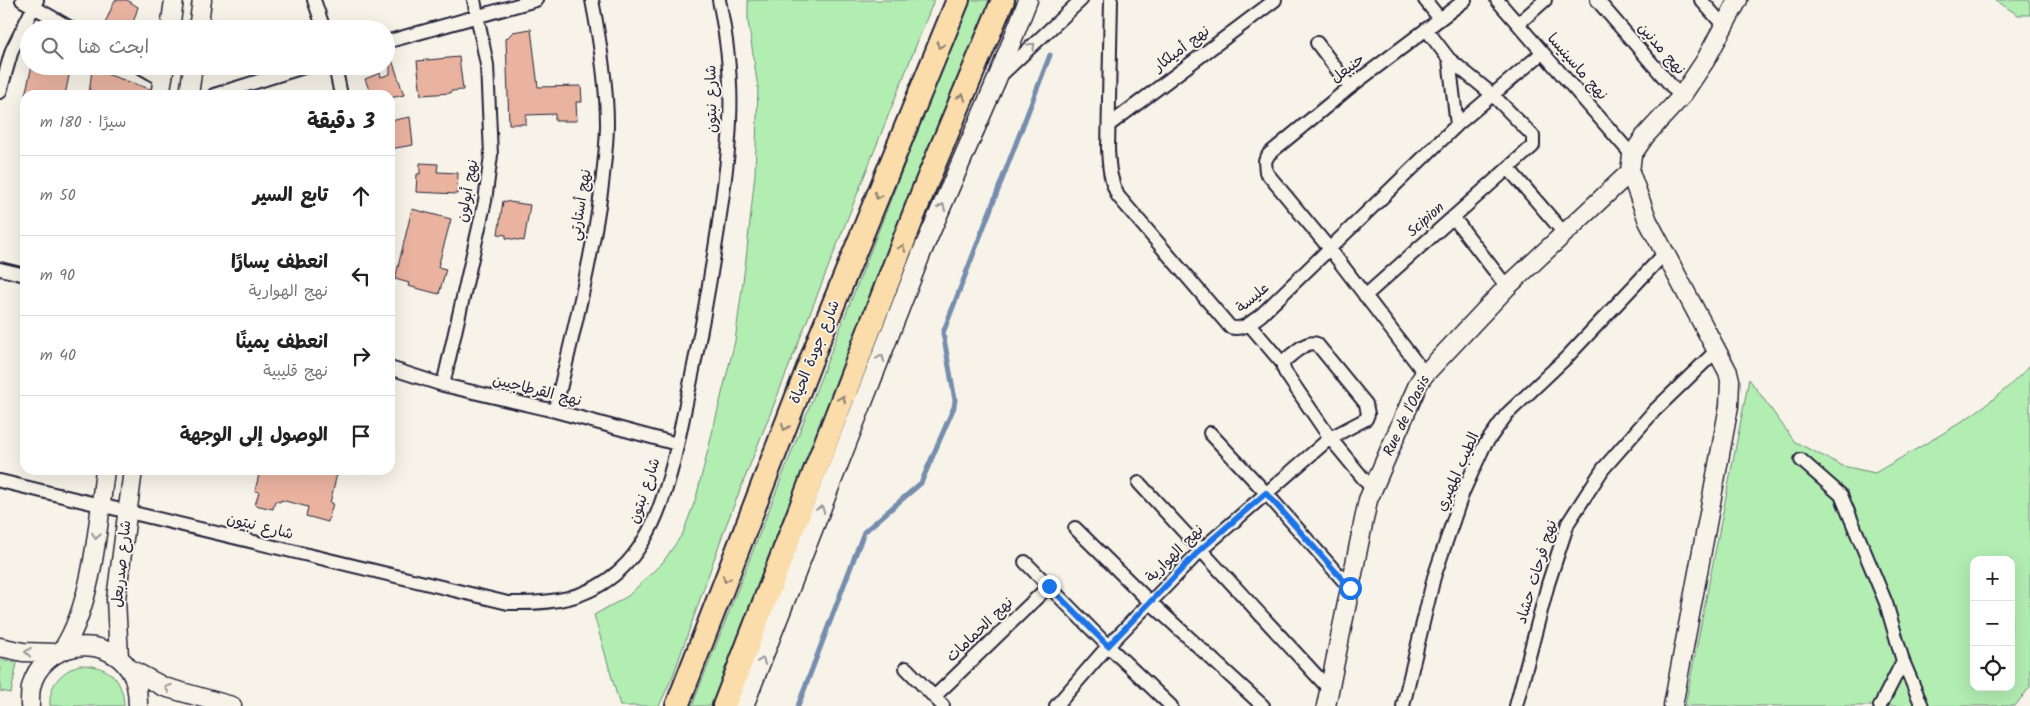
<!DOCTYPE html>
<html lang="ar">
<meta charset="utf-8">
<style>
body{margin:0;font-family:Kalam,"Playpen Sans Arabic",sans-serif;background:#f2f2f2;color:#222;direction:rtl}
.controls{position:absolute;right:15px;bottom:15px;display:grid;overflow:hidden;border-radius:10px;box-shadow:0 5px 20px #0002}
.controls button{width:45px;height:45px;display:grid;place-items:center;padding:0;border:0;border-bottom:1px solid #e0e0e0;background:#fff;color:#222;font:25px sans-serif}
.stop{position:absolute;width:15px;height:15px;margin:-11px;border:4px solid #1a73e8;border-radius:50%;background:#fff}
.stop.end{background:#1a73e8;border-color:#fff;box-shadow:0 1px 5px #0008}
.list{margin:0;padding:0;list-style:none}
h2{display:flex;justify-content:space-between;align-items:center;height:65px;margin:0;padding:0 20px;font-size:21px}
h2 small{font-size:16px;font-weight:400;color:#767676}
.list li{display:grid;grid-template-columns:32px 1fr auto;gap:15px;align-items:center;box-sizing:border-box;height:80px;padding:0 20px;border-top:1px solid #e0e0e0}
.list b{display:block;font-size:19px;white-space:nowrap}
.list p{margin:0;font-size:16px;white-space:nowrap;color:#767676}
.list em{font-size:16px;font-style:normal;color:#767676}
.icon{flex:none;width:28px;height:28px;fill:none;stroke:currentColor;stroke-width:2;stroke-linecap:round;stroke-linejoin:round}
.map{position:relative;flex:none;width:2030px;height:706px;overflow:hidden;direction:ltr}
.search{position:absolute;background:#fff;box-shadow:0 5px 20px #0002;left:20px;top:20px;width:375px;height:55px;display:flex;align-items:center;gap:12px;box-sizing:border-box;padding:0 18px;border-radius:28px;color:#767676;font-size:19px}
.panel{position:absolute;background:#fff;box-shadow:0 5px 20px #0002;left:20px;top:90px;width:375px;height:385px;border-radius:15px;direction:rtl}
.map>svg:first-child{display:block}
.green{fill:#b2edb2;stroke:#6a8876;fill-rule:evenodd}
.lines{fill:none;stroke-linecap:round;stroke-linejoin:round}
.stream{stroke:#778dad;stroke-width:5}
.building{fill:#eab3a0;stroke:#22223b}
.street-casing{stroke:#22223b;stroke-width:16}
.secondary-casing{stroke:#22223b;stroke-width:21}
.highway-casing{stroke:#22223b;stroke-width:26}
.street{stroke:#f7f3e8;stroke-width:12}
.secondary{stroke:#f7f3e8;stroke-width:18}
.highway{stroke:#fbddab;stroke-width:22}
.oneway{stroke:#8e8073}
.oneway2{stroke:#97959a}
.route{stroke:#1a73e8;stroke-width:6}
.labels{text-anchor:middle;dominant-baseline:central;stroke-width:4;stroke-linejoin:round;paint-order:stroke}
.street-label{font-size:15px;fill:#22223b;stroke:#f7f3e8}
</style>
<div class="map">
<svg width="2030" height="706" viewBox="0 0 2030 706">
<rect width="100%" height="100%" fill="#f7f3e8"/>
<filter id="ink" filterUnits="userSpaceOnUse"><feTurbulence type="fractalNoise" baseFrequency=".02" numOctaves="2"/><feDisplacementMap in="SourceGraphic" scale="10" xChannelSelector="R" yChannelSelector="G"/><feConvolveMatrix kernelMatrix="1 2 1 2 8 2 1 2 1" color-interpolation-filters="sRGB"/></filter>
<g filter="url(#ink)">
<path class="green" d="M748 0H934L725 528 673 676 659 706H620L594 615 628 596 663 562 683 533 696 498 735 341 746 259 755 174 758 88 748 21Z
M969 0H994L720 706H692Z
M1995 0H2030V15H2018Z
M2030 365V687L2015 706H1685L1749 379 1795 442 1843 466 1875 473C1929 441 1988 412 2030 365ZM1974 560H2011V687H1974Z
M0 659 17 663 11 693 0 691Z
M79 665C107 665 123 677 124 706H50C49 684 60 673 79 665Z"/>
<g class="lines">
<path class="stream" d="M798 706 864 532 921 483 954 407 955 400 943 333 1050 55"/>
</g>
<path class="building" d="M115 0H127L138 7 131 29H119L105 23Z
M531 29 538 87 581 86 582 102H576L577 121H555V114L526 115V124H509L506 39 513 32Z
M459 57 463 90 451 91V93L421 95 417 61Z
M392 60 404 95 390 98V95H371L365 79 380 73 381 77 390 74V61Z
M32 66H71L65 95H25Z
M92 69 150 89V95H89Z
M410 117 413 145 390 149V121Z
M420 163 438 164 437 172 458 173 457 194 416 192 417 174H420Z
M503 201 530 205 524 241 506 238V235L498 234Z
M412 209 451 219 438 267 446 269 439 294 408 286 409 283 395 279Z
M260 470H338L330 503H333L328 522 306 516 308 507 281 500 280 502 275 501 273 509 255 505 259 492 255 491Z"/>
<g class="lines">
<defs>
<path id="street" d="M22 0 72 29
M314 0 324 29
M1111 0 1108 149C1109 167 1110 180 1118 196L1230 327C1243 331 1251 322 1261 315L1457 125 1542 53
M1425 0 1440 19
M1497 0 1632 155
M1597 0 1681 97
M1701 0 1724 26
M1518 24 1545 0
M386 42 536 0
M1317 43 1350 87
M1449 59 1457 125
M139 66 163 80
M335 66 341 95
M1000 76 1081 0
M0 92 12 50 37 0
M214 95 307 66
M1109 125 1275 0
M1508 168 1564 233
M1453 217 1507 287
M0 269 25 275
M1365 296 1533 146V136L1493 95 1449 59 1426 29
M1249 324 1283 364
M390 368 443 385 555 411 677 444
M1425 374 1329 248 1266 172 1265 161 1269 154 1350 87 1465 0
M443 385 485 201 491 155 487 65 474 0
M555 411C572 336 592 261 602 185 604 165 607 144 607 124 607 83 600 41 592 0
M1210 433 1266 493 1350 588
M1801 460 1841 495 1886 603 1903 661 1922 706
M0 481 508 603C551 604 587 600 620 570 639 553 653 526 661 503 675 465 681 424 690 385 701 333 710 282 718 229 723 193 729 157 730 120 732 80 727 39 719 0
M1139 483 1329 689
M1075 528 1150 602 1263 706
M1025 562 1108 646 1171 706
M906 668 943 706
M934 697 1049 586
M1056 706 1108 646 1201 550 1330 438 1366 419 1368 414 1366 404 1317 344C1306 340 1293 354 1284 361L1283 367 1285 372 1330 438 1372 489
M1403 706 1434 577 1463 492 1484 446 1507 414 1566 358 1665 253
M1516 706 1548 584 1568 523 1603 469 1654 411 1717 350
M1880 706 1903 661"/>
<path id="secondary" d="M170 29 174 0
M198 29 202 0
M160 95 165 66
M189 95 193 66
M0 647 23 652 55 653
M63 649C93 603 98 525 105 470
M119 658 116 599 133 470
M130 669 164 687 232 706
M30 706C30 700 30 693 31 687 42 642 104 632 129 669 137 680 138 693 138 706
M744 706 922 252 997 79 1028 0
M1326 706 1368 500 1419 382 1425 374 1507 287 1630 172
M1673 706 1729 406 1730 380 1728 372 1648 221 1630 172 1632 155 1645 136 1681 97 1705 61 1738 0"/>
<path id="highway" d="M677 706 820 337 958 0
M724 706 923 191 1003 0"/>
</defs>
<use href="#street" class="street-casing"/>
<use href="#secondary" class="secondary-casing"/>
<use href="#highway" class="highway-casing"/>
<use href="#street" class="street"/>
<use href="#secondary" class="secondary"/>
<use href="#highway" class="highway"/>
</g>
<defs><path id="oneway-chevron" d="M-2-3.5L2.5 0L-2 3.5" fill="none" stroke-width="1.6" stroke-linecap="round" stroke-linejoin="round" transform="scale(1.25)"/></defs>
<g class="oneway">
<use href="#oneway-chevron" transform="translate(940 45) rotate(112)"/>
<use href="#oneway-chevron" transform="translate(962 97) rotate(-68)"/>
<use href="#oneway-chevron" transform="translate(878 196) rotate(112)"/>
<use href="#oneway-chevron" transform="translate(902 248) rotate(-69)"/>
<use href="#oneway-chevron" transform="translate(842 399) rotate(-68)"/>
<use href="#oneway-chevron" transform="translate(785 427) rotate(111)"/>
<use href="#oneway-chevron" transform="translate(726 579) rotate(111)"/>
</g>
<g class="oneway2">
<use href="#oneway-chevron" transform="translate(1032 46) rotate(-43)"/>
<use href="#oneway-chevron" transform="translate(942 207) rotate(-67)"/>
<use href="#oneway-chevron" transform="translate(881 358) rotate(-69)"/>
<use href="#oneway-chevron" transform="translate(821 509) rotate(-68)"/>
<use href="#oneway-chevron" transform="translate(96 536) rotate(99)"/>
<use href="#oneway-chevron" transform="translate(28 652) rotate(-175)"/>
<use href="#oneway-chevron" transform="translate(762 661) rotate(-68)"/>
<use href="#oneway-chevron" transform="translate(168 688) rotate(-160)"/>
</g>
</g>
<g class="lines" filter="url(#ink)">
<path class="route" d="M1049 586 1108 646 1200 550 1266 493 1350 588"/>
</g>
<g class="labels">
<g class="street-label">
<text transform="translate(1182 49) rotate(-37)">نهج أميلكار</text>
<text transform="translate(1661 49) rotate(49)">نهج مدنين</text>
<text transform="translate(1577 67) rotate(49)">نهج ماسينيسا</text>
<text transform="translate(1348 69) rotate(-38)">حنبعل</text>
<text transform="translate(712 99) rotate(-91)">شارع نبتون</text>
<text transform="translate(468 191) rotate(-80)">نهج أبولون</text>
<text transform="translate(581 205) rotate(-81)">نهج أستارتي</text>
<text transform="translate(1426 220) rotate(-42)">Scipion</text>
<text transform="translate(1253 298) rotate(-40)">عليسة</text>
<text transform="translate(815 352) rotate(-68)">شارع جودة الحياة</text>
<text transform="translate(537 391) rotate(14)">نهج القرطاجيين</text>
<text transform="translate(1407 416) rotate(-64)">Rue de l'Oasis</text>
<text transform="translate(1458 472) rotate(-66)">الطيب المهيري</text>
<text transform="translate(645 491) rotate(-71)">شارع نبتون</text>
<text transform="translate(260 527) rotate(14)">شارع نبتون</text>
<text transform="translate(1175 554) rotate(-45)">نهج الهوارية</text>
<text transform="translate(122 564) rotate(-84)">شارع صدربعل</text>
<text transform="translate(1537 572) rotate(-73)">نهج فرحات حشاد</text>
<text transform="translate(980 630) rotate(-44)">نهج الحمامات</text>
</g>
</g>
</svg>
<div class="controls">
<button>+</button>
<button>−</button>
<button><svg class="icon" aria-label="locate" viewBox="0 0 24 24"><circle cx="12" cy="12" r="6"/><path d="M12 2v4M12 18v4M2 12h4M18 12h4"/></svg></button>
</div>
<div class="stop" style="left:1350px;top:588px"></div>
<div class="stop end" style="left:1049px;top:586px"></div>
<div class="search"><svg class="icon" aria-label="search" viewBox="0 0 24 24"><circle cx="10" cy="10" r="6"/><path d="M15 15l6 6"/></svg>ابحث هنا</div>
<section class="panel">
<h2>3 دقيقة<small>سيرًا · 180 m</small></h2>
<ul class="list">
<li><svg class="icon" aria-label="ahead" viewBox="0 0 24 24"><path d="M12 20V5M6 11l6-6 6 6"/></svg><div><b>تابع السير</b></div><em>50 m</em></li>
<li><svg class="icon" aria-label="left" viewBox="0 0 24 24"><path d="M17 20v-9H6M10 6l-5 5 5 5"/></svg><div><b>انعطف يسارًا</b><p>نهج الهوارية</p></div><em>90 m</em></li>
<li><svg class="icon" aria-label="right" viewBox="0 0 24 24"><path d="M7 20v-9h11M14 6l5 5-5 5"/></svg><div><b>انعطف يمينًا</b><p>نهج قليبية</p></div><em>40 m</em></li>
<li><svg class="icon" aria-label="arrive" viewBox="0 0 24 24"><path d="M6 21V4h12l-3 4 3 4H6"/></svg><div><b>الوصول إلى الوجهة</b></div></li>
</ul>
</section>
</div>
